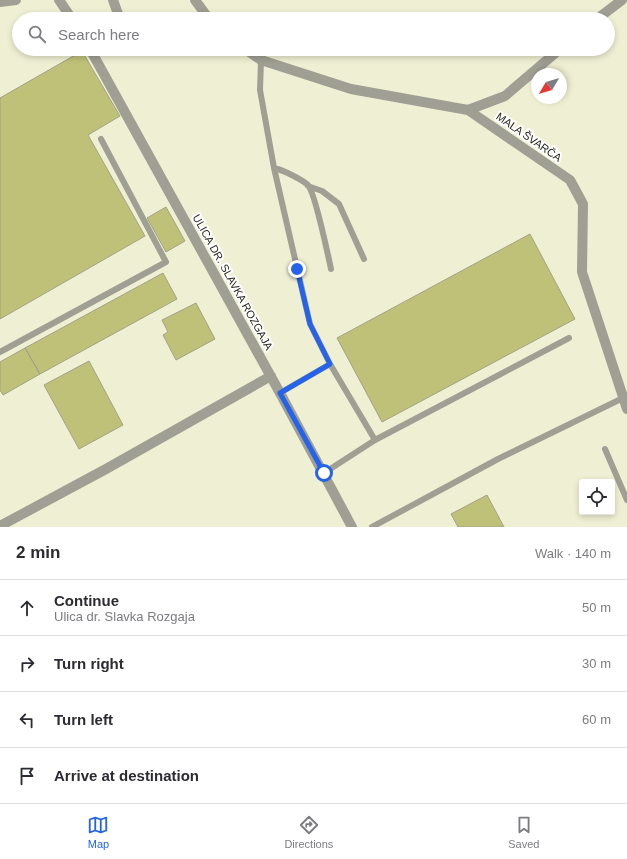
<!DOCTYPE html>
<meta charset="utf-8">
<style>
body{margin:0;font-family:Arial,sans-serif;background:#f2f2f3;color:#2b2b33}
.controls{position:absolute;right:12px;bottom:12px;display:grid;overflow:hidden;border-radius:4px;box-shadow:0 2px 6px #0003}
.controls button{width:36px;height:36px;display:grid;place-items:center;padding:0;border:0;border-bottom:1px solid #e1e1e2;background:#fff;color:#2b2b33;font:20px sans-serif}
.compass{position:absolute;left:531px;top:68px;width:36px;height:36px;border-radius:50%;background:#fff;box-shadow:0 2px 6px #0003;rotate:232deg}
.stop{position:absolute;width:12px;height:12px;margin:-9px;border:3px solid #2563eb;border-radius:50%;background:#fff}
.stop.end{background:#2563eb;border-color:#fff;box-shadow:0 1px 4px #0008}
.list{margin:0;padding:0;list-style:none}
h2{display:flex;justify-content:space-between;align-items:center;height:52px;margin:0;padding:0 16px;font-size:17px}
h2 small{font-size:13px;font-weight:400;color:#7c7c81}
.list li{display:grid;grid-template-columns:26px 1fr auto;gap:12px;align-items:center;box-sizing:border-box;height:56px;padding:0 16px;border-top:1px solid #e1e1e2}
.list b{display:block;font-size:15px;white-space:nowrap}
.list p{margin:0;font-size:13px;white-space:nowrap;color:#7c7c81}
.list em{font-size:13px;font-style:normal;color:#7c7c81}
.icon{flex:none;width:22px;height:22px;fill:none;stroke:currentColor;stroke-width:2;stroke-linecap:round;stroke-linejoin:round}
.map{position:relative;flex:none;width:627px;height:527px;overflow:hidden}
.search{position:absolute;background:#fff;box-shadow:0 2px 6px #0003;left:12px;right:12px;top:12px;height:44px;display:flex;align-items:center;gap:10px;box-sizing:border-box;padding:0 14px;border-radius:22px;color:#7c7c81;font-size:15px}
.sheet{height:276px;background:#fff}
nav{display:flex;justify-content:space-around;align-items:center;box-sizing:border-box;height:56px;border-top:1px solid #e1e1e2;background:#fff;font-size:11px;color:#7c7c81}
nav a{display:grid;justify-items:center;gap:2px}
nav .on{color:#2563eb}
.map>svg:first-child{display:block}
.building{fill:#c0c178;stroke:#a2a288}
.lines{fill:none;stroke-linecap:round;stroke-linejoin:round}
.service{stroke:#9f9f93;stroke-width:6}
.minor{stroke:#9f9f93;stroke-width:10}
.tertiary{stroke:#9f9f93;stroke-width:10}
.route{stroke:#2563eb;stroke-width:5}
.labels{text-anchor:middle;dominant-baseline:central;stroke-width:4;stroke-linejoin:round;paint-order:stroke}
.street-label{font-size:11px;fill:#28281d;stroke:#fff}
</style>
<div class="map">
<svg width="627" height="527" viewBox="0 0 627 527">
<rect width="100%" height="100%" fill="#eff0d3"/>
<path class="building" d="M82 51 120 116 88 135 145 236 0 319V98Z
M166 207 185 241 166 252 147 218Z
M530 234 575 319 382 422 337 338Z
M163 273 177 299 40 374 25 348Z
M196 303 215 339 176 360 163 335 168 332 162 320Z
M25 348 40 374 3 395 0 390V362Z
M89 361 123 425 79 449 44 385Z
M487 495 504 527H458L451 514Z"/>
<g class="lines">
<path class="service" d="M261 60 260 90 274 168 310 324 330 364 375 440
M274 168C283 170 301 179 308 185 315 193 328 255 331 269
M308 186 322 191 339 204 364 259
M0 352 166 262 101 139
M280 393 330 364
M605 449 627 500
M324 473 375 440 569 338
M372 527 498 459 623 398"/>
<path class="minor" d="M59 0 72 19
M113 0 118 14 116 19
M195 0 209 19
M597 19 622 0
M90 49 280 393 352 527
M245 49 261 60 351 89 468 110 570 180 583 204 582 272 627 409
M468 110 505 96 560 49
M0 526 106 469 271 376"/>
<path class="tertiary" d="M0 2 16 0"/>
</g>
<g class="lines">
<path class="route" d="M297 269 310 324 330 364 280 393 324 473"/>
</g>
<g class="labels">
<g class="street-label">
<text transform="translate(529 137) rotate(35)">MALA ŠVARČA</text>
<text transform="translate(233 282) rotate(61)">ULICA DR. SLAVKA ROZGAJA</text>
</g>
</g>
</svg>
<div class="controls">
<button><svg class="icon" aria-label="locate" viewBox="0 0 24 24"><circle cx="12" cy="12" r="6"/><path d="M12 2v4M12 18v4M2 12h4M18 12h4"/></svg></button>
</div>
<svg class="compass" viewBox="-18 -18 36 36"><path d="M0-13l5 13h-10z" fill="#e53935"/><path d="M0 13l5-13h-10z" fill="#7c7c81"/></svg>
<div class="stop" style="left:324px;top:473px"></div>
<div class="stop end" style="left:297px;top:269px"></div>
<div class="search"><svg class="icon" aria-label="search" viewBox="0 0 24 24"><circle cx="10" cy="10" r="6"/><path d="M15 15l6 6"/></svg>Search here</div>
</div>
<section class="sheet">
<h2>2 min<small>Walk · 140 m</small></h2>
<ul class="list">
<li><svg class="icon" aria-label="ahead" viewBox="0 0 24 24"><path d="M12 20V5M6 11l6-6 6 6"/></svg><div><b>Continue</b><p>Ulica dr. Slavka Rozgaja</p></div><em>50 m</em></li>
<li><svg class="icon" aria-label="right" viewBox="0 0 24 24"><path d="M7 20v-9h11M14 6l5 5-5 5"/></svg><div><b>Turn right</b></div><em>30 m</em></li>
<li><svg class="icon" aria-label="left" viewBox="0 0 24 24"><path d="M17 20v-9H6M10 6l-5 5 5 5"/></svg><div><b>Turn left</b></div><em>60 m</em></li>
<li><svg class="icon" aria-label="arrive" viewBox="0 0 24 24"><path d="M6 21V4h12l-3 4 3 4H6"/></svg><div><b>Arrive at destination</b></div></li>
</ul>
</section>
<nav>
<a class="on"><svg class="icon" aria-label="map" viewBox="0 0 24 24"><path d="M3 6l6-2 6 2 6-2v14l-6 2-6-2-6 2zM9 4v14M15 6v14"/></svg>Map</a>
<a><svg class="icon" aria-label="directions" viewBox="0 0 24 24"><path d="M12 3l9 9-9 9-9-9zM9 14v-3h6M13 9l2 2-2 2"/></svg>Directions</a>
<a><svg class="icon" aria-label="saved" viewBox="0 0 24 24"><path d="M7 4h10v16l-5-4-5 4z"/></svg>Saved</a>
</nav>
